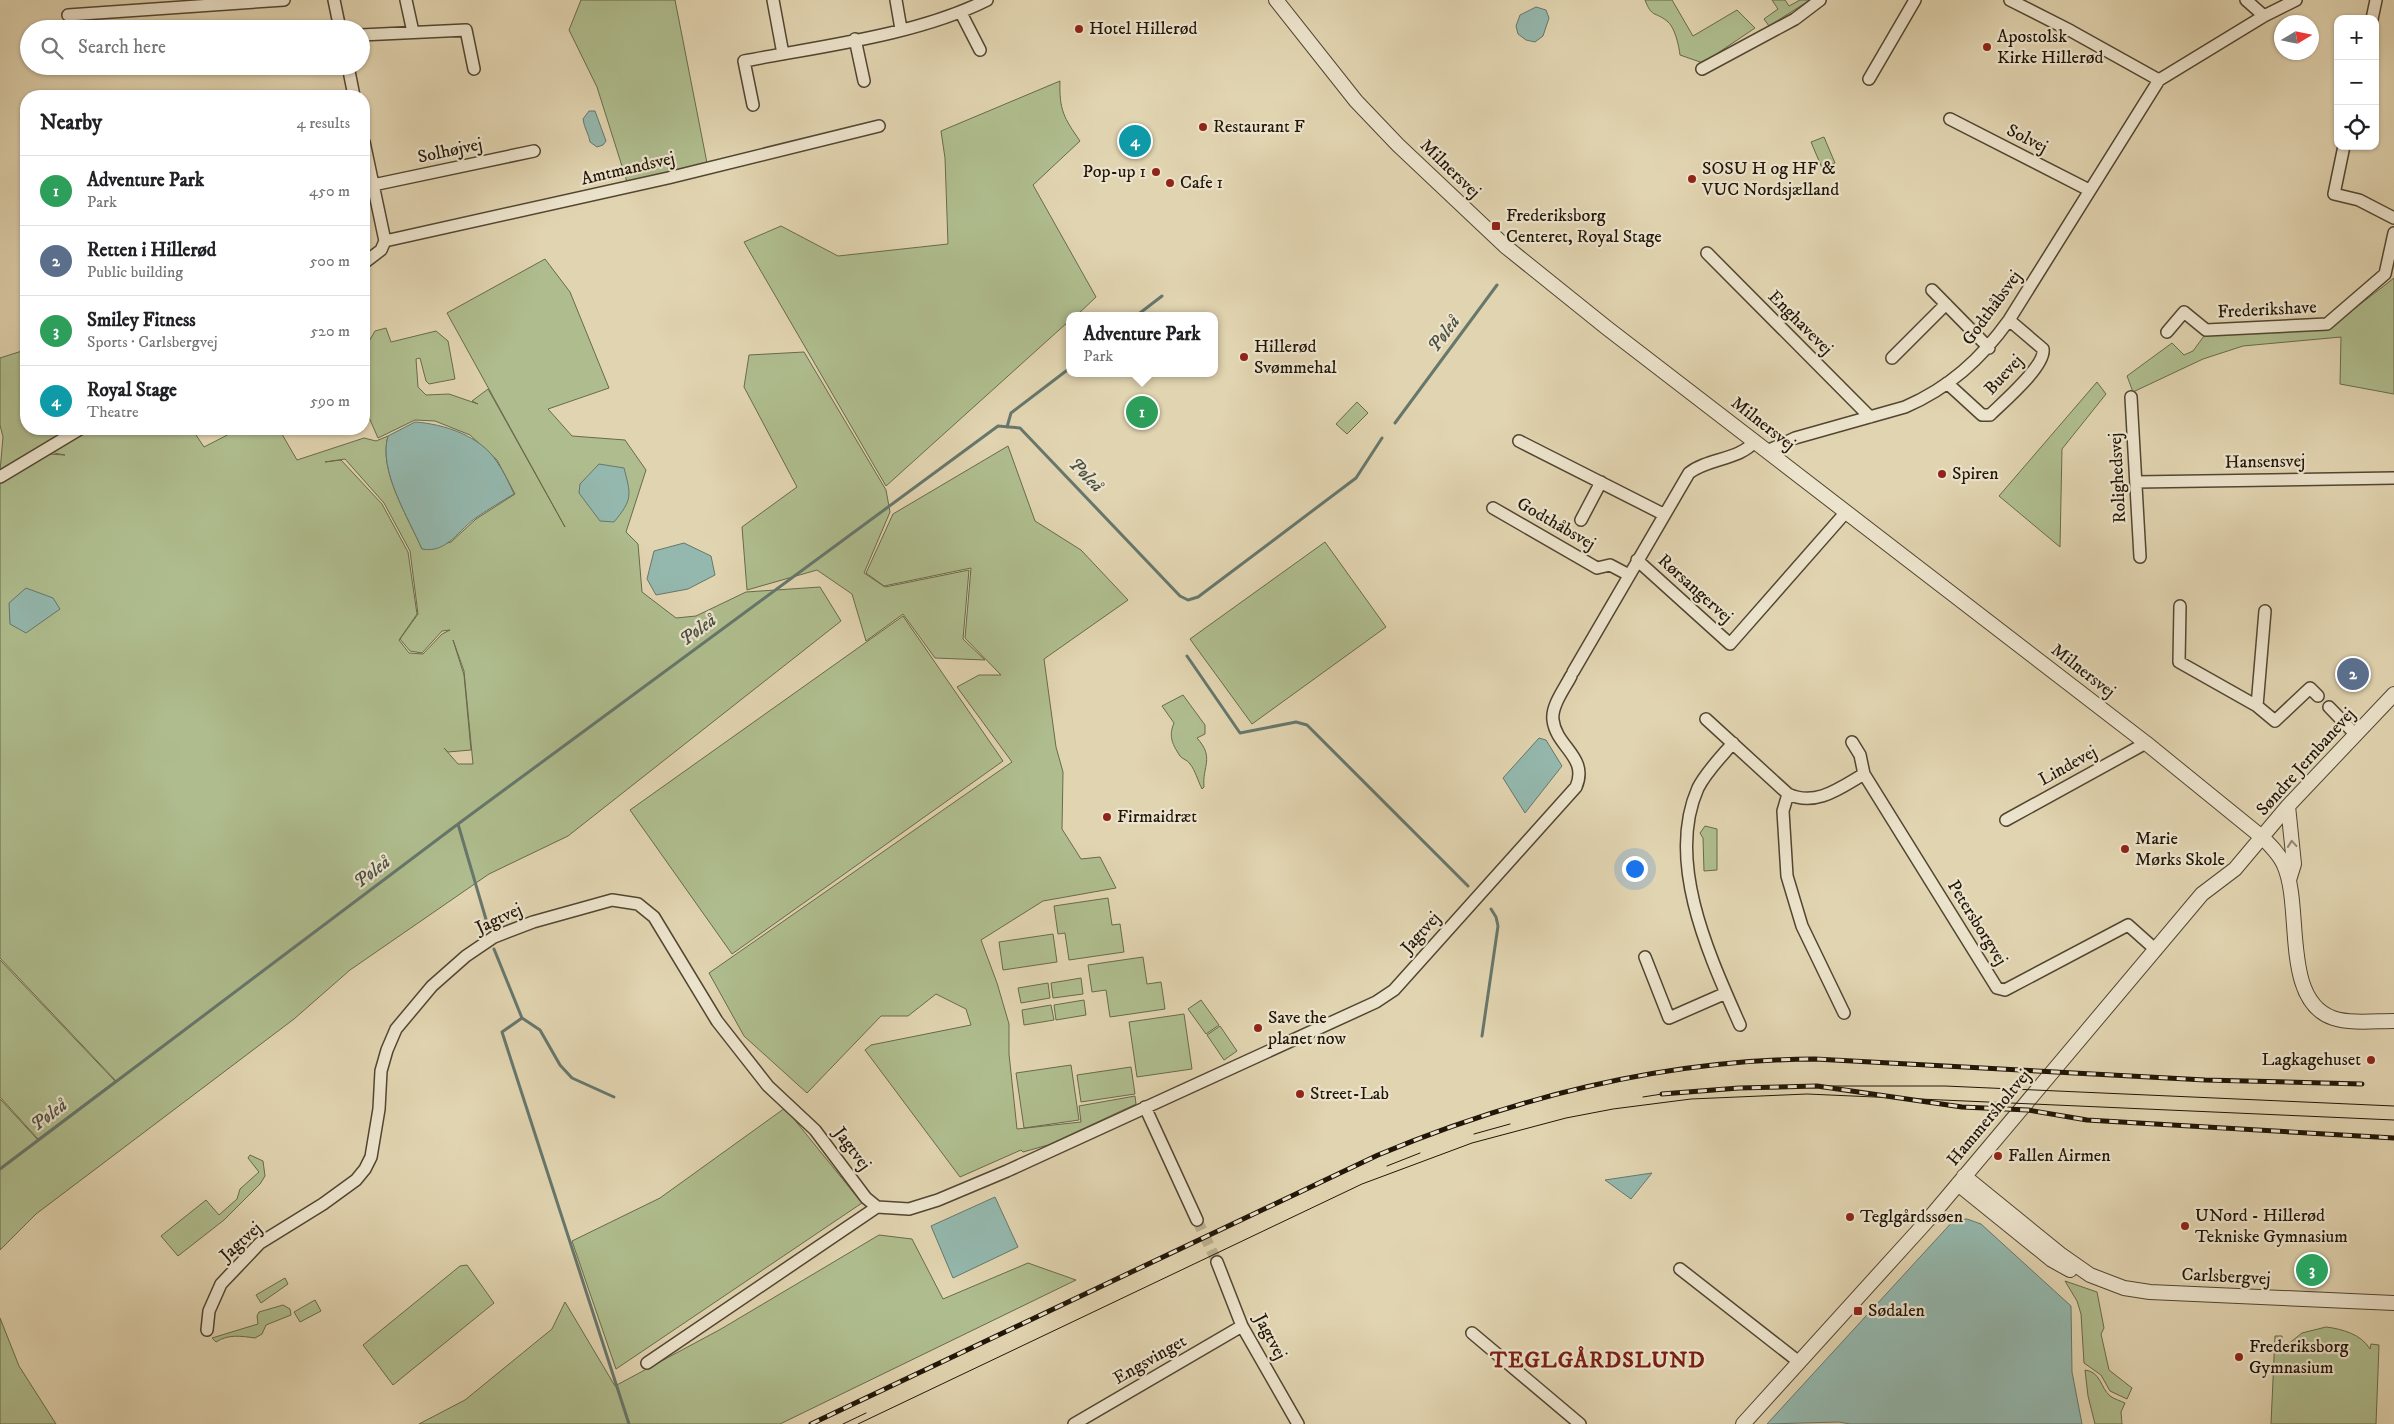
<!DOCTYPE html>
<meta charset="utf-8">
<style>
body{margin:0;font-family:"IM FELL DW Pica",serif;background:#f6f6f6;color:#202124}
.controls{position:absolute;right:15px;top:15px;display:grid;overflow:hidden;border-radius:10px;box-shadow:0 1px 4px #0004}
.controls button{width:45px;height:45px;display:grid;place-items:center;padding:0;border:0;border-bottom:1px solid #e0e0e0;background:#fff;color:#202124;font:25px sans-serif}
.compass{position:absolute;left:2274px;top:15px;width:45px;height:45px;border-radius:50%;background:#fff;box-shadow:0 1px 4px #0004;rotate:80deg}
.you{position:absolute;left:1634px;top:868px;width:18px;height:18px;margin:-12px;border:4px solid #fff;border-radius:50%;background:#1a73e8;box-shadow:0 0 0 8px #1a73e833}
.badge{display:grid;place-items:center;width:32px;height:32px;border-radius:50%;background:#ea580c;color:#fff;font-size:16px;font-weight:700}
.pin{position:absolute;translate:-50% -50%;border:2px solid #fff;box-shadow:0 1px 5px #0006}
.popup{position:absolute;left:1066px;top:312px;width:152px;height:65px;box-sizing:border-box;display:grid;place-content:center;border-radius:10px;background:#fff;filter:drop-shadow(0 1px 4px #0005);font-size:16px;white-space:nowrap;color:#757577}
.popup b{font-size:19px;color:#202124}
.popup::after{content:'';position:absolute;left:50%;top:100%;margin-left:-10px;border:10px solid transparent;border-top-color:#fff}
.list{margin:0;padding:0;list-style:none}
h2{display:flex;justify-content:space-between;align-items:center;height:65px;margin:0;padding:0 20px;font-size:21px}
h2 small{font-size:16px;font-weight:400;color:#757577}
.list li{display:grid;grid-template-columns:32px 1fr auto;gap:15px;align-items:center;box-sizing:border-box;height:70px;padding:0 20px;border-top:1px solid #e0e0e0}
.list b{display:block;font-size:19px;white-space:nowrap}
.list p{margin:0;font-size:16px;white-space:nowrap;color:#757577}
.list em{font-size:16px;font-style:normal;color:#757577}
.icon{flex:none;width:28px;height:28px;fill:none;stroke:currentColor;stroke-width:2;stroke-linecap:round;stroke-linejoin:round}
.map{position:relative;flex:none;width:2394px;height:1424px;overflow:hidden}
.search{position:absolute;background:#fff;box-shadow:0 1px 4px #0004;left:20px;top:20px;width:350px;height:55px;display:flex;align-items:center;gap:12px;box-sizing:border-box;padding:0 18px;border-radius:28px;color:#757577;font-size:19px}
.panel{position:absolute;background:#fff;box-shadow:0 1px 4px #0004;left:20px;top:90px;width:350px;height:345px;border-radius:20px}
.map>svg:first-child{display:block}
.green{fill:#afbd8e;stroke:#686a4b;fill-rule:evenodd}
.water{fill:#94b8ae;stroke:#66776c}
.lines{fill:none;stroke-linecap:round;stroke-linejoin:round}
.stream{stroke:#66776c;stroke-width:3}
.minor-tunnel{stroke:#bbae8e;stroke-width:11;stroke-dasharray:11 5.5;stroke-linecap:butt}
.minor-casing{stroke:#514632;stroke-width:14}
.tertiary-casing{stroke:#514632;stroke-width:16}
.minor{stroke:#ece3cc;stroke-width:11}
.tertiary{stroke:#ece3cc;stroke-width:14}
.tram{stroke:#211608;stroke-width:1}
.rail-casing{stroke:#211608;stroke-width:5}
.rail{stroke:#ece3cc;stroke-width:3;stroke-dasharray:9;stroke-linecap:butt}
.oneway{stroke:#918774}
.poi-dot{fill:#8f2418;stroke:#ece3cc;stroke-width:2}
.labels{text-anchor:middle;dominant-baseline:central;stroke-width:4.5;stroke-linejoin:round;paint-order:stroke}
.poi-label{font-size:18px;fill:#211608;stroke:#ece3cc;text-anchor:start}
.street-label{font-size:18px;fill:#211608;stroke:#ece3cc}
.water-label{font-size:19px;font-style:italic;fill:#494f42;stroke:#ece3cc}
.district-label{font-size:22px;font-weight:bold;letter-spacing:1px;fill:#7a1f14;stroke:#ece3cc}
</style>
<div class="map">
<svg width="2394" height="1424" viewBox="0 0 2394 1424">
<rect width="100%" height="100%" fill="#e1d4b0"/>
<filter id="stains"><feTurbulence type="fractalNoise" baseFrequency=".004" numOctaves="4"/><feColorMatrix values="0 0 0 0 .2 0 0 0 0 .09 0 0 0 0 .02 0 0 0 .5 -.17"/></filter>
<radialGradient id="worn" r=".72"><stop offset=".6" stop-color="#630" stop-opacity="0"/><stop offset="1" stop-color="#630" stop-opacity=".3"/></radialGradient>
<path class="green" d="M581 0H675L707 163 627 182 597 87 569 30Z
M1645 0H1672L1693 36 1737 10 1755 28 1703 63 1680 55C1679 46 1675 27 1667 21 1654 11 1652 18 1645 0Z
M1772 0H1785L1789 6 1800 0H1810L1769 26 1764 19 1778 9Z
M1060 81C1059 110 1064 118 1080 141L1033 185 1096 297 1076 316H1070L1069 321 886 486 744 242 781 226 838 256 948 244 945 158 941 131Z
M1824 137 1835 163 1822 168 1811 142Z
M545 259 570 292 609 388 548 409 572 436 625 440 646 470 626 532 638 544 642 592 676 618 696 616 746 592 820 587 841 621 568 836 489 874 350 970 294 1019 36 1214 0 1250V1099L38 1140 116 1081 0 958V483L47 454 65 455 49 452 90 429H192L204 447 239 429H279L297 460 364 438 376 441 388 436C378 470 408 517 422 549L451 542 476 519 515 494 497 460 470 435 435 421 415 420 378 438 364 406V350L375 331 386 328 391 342 436 331 448 341 455 379 429 384 426 381 420 358 416 359 418 387 426 395 449 394 478 404 472 401 488 389 565 527 447 313ZM345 459 384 503 410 551 418 614 400 639 410 651 422 653 442 631 450 630 442 634 423 654 409 653 399 640 417 614 408 552 382 504 341 460 325 462ZM453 640 464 671 473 764H458L444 748 448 752 471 750 464 675Z
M2394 278V394L2340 384 2341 337 2243 346 2203 359 2133 392 2127 376 2172 343 2184 355 2193 351 2204 336 2332 326Z
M25 350 26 429H70L0 471 3 437 0 425V358Z
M804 352 886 490 890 512 864 573 885 587 969 570 963 639 985 660 935 658 903 614 866 641 852 594 817 570 747 590 742 527 797 487 744 387 749 355Z
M2097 382 2106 394 2062 449 2060 547 1999 496Z
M1357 402 1368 413 1347 434 1336 424Z
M1008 446 1035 521 1081 550 1128 600 1044 659 1056 747 1063 772 1062 829 1081 859 1100 857 1116 888 1043 901 981 940 997 983 1009 1024V1054L1017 1129 1081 1122 1079 1106 1135 1096 1136 1104 1048 1145 1023 1152 1021 1150 960 1177 865 1050 871 1045 971 1025 966 1009 936 994 908 1016H881L807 1093 744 1036 709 973 1012 762 957 687 979 675H1001L965 638 971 568 884 586 866 573 893 514Z
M1325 542 1386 627 1252 724 1190 639Z
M903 616 1003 761 732 954 630 810Z
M1183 695 1205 725V734L1197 738C1215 758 1202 766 1204 787L1202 789C1198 781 1195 770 1190 764 1188 760 1182 759 1180 756 1173 745 1168 737 1174 723L1162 706Z
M1705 826 1717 829V870L1704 871 1703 838 1700 833Z
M1108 898 1112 925 1120 924 1124 952 1069 960 1065 933 1058 934 1054 906Z
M1053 934 1057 962 1003 970 999 942Z
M1143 957 1147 984 1161 982 1165 1009 1110 1017 1106 990 1092 992 1088 965Z
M0 960 115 1081 38 1139 0 1097Z
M1081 978 1083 994 1053 998 1051 983Z
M1048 983 1050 998 1021 1003 1018 988Z
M1084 1000 1086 1015 1056 1020 1054 1005Z
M1201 1000 1219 1025 1206 1034 1188 1009Z
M1051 1005 1054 1020 1024 1025 1022 1010Z
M1184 1014 1192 1069 1137 1077 1129 1022Z
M1220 1026 1237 1051 1224 1060 1207 1035Z
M1071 1065 1079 1120 1024 1128 1016 1073Z
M1131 1067 1135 1094 1081 1102 1077 1075Z
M785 1108 862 1203 616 1369 572 1241 660 1198Z
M250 1155 263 1161 265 1176 260 1184 224 1220 178 1256 161 1236 206 1200 219 1215 237 1199 240 1189 259 1172 248 1158Z
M879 1235 912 1239 943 1299 1028 1263 1076 1280 780 1424H419L465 1400 552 1329 565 1302 615 1386 721 1329Z
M467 1265 494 1303 393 1385 363 1345 460 1266Z
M285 1278 288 1284 261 1303 256 1295Z
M2065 1281 2097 1292 2104 1328 2101 1334 2109 1370 2132 1388 2127 1399 2110 1391 2101 1375 2084 1363 2081 1314 2077 1301Z
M315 1300 321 1311 300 1322 294 1312Z
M283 1305 290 1309 291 1315 266 1325 262 1334 255 1338C241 1336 228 1334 216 1342L212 1338 258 1324 257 1316 259 1312Z
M0 1318 19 1366 56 1424H0Z
M2326 1327C2342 1329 2361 1334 2370 1349L2371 1344 2379 1345 2376 1424H2271L2275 1336H2282V1349L2302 1333Z
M2085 1370C2101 1372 2100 1387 2110 1396 2114 1399 2121 1401 2125 1403L2121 1412 2122 1424H2095L2088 1396Z"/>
<path class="water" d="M1536 7 1546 10 1549 18 1543 36 1535 42 1526 40 1518 34 1516 26 1520 15Z
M589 111H595L606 141 603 145 597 147 590 142C589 134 584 128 583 119Z
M415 422C444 424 481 436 497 462 504 472 509 483 514 494 502 501 489 509 477 517 459 529 447 554 422 549 408 517 378 470 388 436Z
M599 464 624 468C631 495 633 499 614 522L600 521 579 493 580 484Z
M684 543 711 556 715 575 688 589 656 595 647 579 654 551Z
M26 588 53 598 60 609 26 633 10 624 9 603Z
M1539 738 1546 740 1562 766 1525 813 1503 778Z
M1652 1173 1631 1199 1605 1180Z
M995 1197 1018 1247 953 1278 931 1226Z
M1967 1219 1981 1224 2071 1306 2072 1372 2082 1424H1850L1839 1422 1767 1424 1954 1220Z"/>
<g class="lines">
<path class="stream" d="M1136 316 1162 296
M1395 423 1497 285
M1007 427 1011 413 1070 368
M1187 656 1240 733 1296 722 1307 725 1468 886
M458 824 490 933
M494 949 522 1018 502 1032 629 1424
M522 1018 540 1030 560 1065 572 1078 614 1097
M1482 1036 1498 926 1496 917 1491 909
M0 1169 458 824 998 426 1020 428 1180 596 1188 600 1198 597 1356 478 1382 438"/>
<path class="minor-tunnel" d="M1197 1220 1217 1262"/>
<defs>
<path id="minor" d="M334 0 340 29
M406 0 413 32
M773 0 783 54
M896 0 901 29
M2010 0 2071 31 2159 80
M2246 0 2264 16
M961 13 980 50
M68 15 284 0
M2372 19 2376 0
M361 35 466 30 474 69
M855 39 864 81
M348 66 354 96
M1702 69 1795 19 1820 0
M1869 79 1915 0
M753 105 744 61C822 46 917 35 987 0
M1950 119 2089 190
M364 142 385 241 381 250 364 263
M2344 146 2334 194 2359 200 2394 218
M373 185 534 151
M385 241 668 178 879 126
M1707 253 1870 417
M1932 290 1989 348
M2167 332 2184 312 2206 330 2327 324 2385 274 2394 233
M1892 358 1946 304
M1947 383 1982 415H1990C2002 403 2046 366 2043 349L2009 320
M2131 397 2140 557
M1519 441 1663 514
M1767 451 1795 438 1905 407C1949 388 1981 359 2009 320L2159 80 2264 16 2296 0
M0 477 80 429
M2136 482 2394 478
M1493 508 1597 568 1610 565 1629 575
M1581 520 1601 482
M1637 560 1730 644 1846 512
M2180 606 2179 662 2257 706 2275 721 2310 688 2318 696
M1573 672 1689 473C1708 458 1740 460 1755 441
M2257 706 2265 611
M2329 707 2355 734
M1706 719 1788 794C1816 807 1840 788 1864 774
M1852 742 1860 755 1864 774 1997 988 2005 990 2128 925 2156 950
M1733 743C1721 757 1706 772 1698 788 1665 862 1710 957 1740 1025
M1788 794 1783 811 1787 876 1802 926 1844 1013
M2006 820 2146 743
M1645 957 1669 1018 1726 993
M1145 1107 1197 1220
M1217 1262 1242 1326 1298 1424
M1680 1269 1799 1362
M207 1330 209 1311 221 1284 260 1243 323 1204 356 1180 365 1169 371 1157 379 1109 381 1071 387 1050 396 1029 432 986 466 956 494 937 533 922 612 900 638 904 654 917 717 1021 768 1086 815 1130 866 1198 877 1207
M1472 1333 1580 1424
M647 1363 877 1207 909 1209 938 1200 1007 1171 1376 1002 1394 990 1576 787C1589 757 1556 747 1553 720 1551 706 1565 688 1571 676
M1074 1424 1242 1326"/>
<path id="tertiary" d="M1276 0 1356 101 1398 145 1505 246 1607 328 2146 743 2263 838C2271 846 2280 855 2284 865 2303 907 2281 1000 2333 1018 2351 1024 2375 1021 2394 1021
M2288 806 2294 864 2289 880
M1964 1176 2060 1254 2090 1275 2124 1288 2150 1292 2394 1303
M1958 1184 2052 1260 2070 1270
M1743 1424 1927 1221 2202 894 2235 869 2288 806 2394 694"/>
</defs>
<use href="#minor" class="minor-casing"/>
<use href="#tertiary" class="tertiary-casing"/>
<use href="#minor" class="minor"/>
<use href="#tertiary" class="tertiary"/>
<path class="tram" d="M1817 1086H1945L2394 1106
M1643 1097 1662 1094
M1474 1134 1510 1124
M1387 1166 1420 1153
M843 1424 866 1413
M858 1424 1362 1184 1472 1143 1566 1118 1613 1109 1691 1099 1807 1094 2394 1120"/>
<defs>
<path id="rail" d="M1662 1094 1739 1088 1817 1086 1962 1107 2028 1110 2087 1120 2394 1138
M811 1424 1378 1155C1517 1097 1664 1060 1815 1059L2205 1080 2362 1084"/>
</defs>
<use href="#rail" class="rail-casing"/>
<use href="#rail" class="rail"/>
</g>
<defs><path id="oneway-chevron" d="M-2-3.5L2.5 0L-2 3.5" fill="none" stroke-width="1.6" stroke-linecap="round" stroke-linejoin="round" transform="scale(1.25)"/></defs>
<use class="oneway" href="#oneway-chevron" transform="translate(2292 844) rotate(-95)"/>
<g class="poi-dot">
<circle cx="1079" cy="29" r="5"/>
<circle cx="1987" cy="47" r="5"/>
<circle cx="1203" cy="127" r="5"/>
<circle cx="1156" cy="172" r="5"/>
<circle cx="1692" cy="179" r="5"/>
<circle cx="1170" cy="183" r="5"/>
<rect x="1491" y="221" width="10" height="10" rx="2.5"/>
<circle cx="1244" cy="357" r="5"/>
<circle cx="1942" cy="474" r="5"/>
<circle cx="1107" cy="817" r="5"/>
<circle cx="2125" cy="849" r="5"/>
<circle cx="1258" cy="1028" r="5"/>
<circle cx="2371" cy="1060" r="5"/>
<circle cx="1300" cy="1094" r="5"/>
<circle cx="1998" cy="1156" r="5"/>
<circle cx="1850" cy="1217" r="5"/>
<circle cx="2185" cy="1226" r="5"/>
<rect x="1853" y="1306" width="10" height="10" rx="2.5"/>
<circle cx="2239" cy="1357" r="5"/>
</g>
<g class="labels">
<g class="poi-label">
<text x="1089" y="29">Hotel Hillerød</text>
<text x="1997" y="37">Apostolsk<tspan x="1997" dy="21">Kirke Hillerød</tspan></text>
<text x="1213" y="127">Restaurant F</text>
<text x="1702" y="169">SOSU H og HF &amp;<tspan x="1702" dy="21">VUC Nordsjælland</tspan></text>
<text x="1146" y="172" text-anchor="end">Pop-up 1</text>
<text x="1180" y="183">Cafe 1</text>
<text x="1506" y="216">Frederiksborg<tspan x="1506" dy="21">Centeret, Royal Stage</tspan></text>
<text x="1254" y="347">Hillerød<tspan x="1254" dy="21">Svømmehal</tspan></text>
<text x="1952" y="474">Spiren</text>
<text x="1117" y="817">Firmaidræt</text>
<text x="2135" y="839">Marie<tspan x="2135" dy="21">Mørks Skole</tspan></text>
<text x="1268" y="1018">Save the<tspan x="1268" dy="21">planet now</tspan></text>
<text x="2361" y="1060" text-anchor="end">Lagkagehuset</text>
<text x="1310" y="1094">Street-Lab</text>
<text x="2008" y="1156">Fallen Airmen</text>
<text x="2195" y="1216">UNord - Hillerød<tspan x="2195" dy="21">Tekniske Gymnasium</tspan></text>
<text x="1860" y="1217">Teglgårdssøen</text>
<text x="1868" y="1311">Sødalen</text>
<text x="2249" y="1347">Frederiksborg<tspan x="2249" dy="21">Gymnasium</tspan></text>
</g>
<g class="street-label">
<text transform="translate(2027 139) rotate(27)">Solvej</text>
<text transform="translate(450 151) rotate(-12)">Solhøjvej</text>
<text transform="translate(628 169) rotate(-13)">Amtmandsvej</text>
<text transform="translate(1450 169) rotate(44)">Milnersvej</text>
<text transform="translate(1992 308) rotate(-54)">Godthåbsvej</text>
<text transform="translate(2267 310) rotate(-3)">Frederikshave</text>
<text transform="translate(1800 323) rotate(45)">Enghavevej</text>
<text transform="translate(2004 375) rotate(-47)">Buevej</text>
<text transform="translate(1763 424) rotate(38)">Milnersvej</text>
<text transform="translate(2265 462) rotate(-1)">Hansensvej</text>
<text transform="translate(2118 478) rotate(-93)">Rolighedsvej</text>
<text transform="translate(1556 524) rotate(30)">Godthåbsvej</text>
<text transform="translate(1695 589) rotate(42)">Rørsangervej</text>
<text transform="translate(2083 671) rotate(38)">Milnersvej</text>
<text transform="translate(2306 762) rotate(-48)">Søndre Jernbanevej</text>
<text transform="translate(2068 766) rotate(-29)">Lindevej</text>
<text transform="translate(499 919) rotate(-25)">Jagtvej</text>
<text transform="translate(1977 923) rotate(58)">Petersborgvej</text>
<text transform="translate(1421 933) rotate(-48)">Jagtvej</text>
<text transform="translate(1989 1118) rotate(-50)">Hammersholtvej</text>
<text transform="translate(852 1149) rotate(53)">Jagtvej</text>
<text transform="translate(241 1242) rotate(-42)">Jagtvej</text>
<text transform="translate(2226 1277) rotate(3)">Carlsbergvej</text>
<text transform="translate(1270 1337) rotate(62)">Jagtvej</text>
<text transform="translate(1150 1360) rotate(-30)">Engsvinget</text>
</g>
<g class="water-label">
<text transform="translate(1444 334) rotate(-53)">Pøleå</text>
<text transform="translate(1086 475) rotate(46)">Pøleå</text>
<text transform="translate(698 630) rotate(-36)">Pøleå</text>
<text transform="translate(372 872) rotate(-37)">Pøleå</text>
<text transform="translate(49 1115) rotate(-37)">Pøleå</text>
</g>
<g class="district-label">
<text x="1598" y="1360">TEGLGÅRDSLUND</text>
</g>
</g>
<rect width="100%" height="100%" filter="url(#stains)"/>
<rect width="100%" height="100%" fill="url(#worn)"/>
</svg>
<div class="controls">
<button>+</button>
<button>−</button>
<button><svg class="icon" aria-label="locate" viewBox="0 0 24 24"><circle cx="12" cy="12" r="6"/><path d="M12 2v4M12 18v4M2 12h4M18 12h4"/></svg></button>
</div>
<svg class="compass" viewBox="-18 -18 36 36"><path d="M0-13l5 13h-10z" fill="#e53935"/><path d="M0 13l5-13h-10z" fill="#757577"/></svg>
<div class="you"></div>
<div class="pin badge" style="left:1142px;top:412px;background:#2e9e5b">1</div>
<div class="popup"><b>Adventure Park</b>Park</div>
<div class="pin badge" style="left:2353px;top:674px;background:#5c6f8a">2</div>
<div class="pin badge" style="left:2312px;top:1270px;background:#2e9e5b">3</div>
<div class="pin badge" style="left:1135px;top:141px;background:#0f9aa8">4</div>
<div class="search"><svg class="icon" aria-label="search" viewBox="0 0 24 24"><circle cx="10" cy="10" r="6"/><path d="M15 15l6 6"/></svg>Search here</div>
<section class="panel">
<h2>Nearby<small>4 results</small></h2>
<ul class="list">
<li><span class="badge" style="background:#2e9e5b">1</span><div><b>Adventure Park</b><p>Park</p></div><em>450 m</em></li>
<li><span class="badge" style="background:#5c6f8a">2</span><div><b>Retten i Hillerød</b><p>Public building</p></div><em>500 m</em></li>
<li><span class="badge" style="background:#2e9e5b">3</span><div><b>Smiley Fitness</b><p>Sports · Carlsbergvej</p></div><em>520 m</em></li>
<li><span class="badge" style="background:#0f9aa8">4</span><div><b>Royal Stage</b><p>Theatre</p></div><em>590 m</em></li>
</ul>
</section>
</div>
